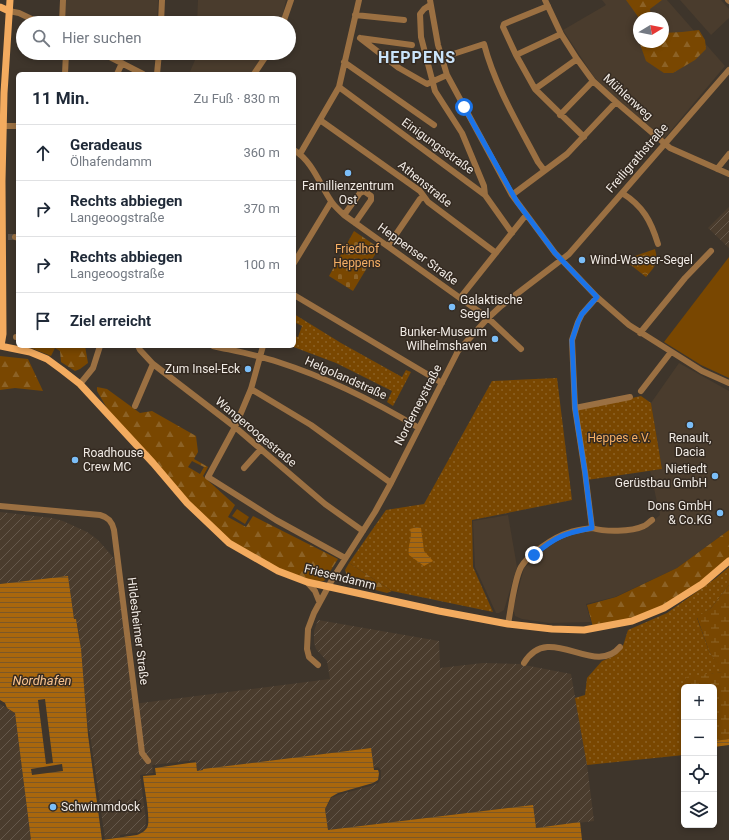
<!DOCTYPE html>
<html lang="de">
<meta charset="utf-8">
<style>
body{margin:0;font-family:Roboto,sans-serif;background:#f2f2f3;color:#1f2937}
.controls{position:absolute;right:12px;bottom:12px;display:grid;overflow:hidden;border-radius:6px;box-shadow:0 2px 6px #0003}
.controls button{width:36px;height:36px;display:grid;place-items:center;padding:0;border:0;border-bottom:1px solid #e0e1e3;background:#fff;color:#1f2937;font:20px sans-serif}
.compass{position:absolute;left:633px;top:12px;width:36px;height:36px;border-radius:50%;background:#fff;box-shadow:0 2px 6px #0003;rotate:80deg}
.stop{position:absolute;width:12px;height:12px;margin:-9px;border:3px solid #1a73e8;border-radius:50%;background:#fff}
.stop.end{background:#1a73e8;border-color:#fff;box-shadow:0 1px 4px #0008}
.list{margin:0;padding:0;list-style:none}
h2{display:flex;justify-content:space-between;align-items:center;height:52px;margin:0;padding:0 16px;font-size:17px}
h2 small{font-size:13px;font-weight:400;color:#747a83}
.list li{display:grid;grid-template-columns:26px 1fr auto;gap:12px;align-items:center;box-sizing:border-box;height:56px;padding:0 16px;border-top:1px solid #e0e1e3}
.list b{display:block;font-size:15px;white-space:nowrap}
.list p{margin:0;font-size:13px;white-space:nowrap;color:#747a83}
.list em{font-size:13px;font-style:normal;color:#747a83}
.icon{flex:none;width:22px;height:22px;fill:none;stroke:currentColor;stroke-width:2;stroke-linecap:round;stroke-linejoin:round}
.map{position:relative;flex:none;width:729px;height:840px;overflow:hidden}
.search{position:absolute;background:#fff;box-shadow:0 2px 6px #0003;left:16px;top:16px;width:280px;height:44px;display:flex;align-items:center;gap:10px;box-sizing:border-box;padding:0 14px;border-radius:22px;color:#747a83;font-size:15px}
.panel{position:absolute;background:#fff;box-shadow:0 2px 6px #0003;left:16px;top:72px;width:280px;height:276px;border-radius:6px}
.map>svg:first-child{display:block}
.built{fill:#4a3c2d;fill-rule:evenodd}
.industrial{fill:url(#industrial-furrows)}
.grass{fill:url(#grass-dots)}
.forest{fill:url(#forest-firs);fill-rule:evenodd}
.wetland{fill:url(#wetland-marsh)}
.cemetery{fill:url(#cemetery-stones)}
.park{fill:url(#park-crowns)}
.pitch{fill:#794701}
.water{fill:url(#water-rules)}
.pier{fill:#3e352b}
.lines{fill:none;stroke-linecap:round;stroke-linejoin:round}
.minor-tunnel{stroke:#595047;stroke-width:6;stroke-dasharray:6 3;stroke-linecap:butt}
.minor{stroke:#9b7042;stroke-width:6}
.major{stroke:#f3ab5f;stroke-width:7}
.route{stroke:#1a73e8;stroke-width:5}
.poi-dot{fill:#7bbef8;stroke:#342a21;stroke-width:1.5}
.labels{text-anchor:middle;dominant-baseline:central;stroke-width:3;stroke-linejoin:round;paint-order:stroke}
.street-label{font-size:12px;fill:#f1ebe5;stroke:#342a21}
.poi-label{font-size:12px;fill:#f1ebe5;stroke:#342a21;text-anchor:start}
.park-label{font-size:12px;fill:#f6af65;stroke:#342a21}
.water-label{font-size:13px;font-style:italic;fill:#f8c28d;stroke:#342a21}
.district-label{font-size:16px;font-weight:bold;letter-spacing:1px;fill:#cbe4fa;stroke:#342a21}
</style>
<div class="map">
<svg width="729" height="840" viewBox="0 0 729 840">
<defs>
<pattern id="industrial-furrows" width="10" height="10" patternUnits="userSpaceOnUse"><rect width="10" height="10" fill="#4a3c2d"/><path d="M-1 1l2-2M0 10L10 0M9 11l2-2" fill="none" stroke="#65584b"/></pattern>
<pattern id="grass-dots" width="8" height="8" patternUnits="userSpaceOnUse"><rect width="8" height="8" fill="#794701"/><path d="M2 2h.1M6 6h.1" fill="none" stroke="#8c6226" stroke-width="1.8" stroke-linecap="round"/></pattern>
<pattern id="forest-firs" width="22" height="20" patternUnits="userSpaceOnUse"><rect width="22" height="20" fill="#794701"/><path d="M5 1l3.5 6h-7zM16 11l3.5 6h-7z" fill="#8c6226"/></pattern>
<pattern id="wetland-marsh" width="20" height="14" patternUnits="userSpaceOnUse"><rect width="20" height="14" fill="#794701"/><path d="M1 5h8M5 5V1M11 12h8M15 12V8" fill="none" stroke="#8c6226"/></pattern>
<pattern id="cemetery-stones" width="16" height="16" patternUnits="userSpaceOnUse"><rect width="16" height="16" fill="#794701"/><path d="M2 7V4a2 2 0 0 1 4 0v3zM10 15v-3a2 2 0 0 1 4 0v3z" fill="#8c6226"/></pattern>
<pattern id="park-crowns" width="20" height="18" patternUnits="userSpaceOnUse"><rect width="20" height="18" fill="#794701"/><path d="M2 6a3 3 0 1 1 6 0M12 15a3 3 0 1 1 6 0" fill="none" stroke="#8c6226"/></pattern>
<pattern id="water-rules" width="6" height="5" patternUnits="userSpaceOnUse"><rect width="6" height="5" fill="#a9670d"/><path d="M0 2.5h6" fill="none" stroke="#7d5826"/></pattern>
</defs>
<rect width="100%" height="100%" fill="#3e352b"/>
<path class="built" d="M65 0H158L157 23H64Z
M198 0H286L281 23H197Z
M602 0H667L725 66 663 140 617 100 594 77 563 30 606 5ZM639 18H663V42H639Z
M680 0H721L729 9V18L711 35Z
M198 53H264L251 74H189Z
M679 363 729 391V530L677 568 615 597 586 604 591 622 549 623 522 619 515 616 513 609 524 568 548 547 570 534 593 531 623 530 653 521 660 515 650 471 662 469 651 403Z
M508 515 517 567 504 610 499 613H496L475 567 473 521Z"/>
<path class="industrial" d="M729 207V248L708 228Z
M0 512 52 518 63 521 87 532 98 540 112 556 115 561 133 704 330 679 327 661 316 649 314 643V631L318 620 439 641 440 668 483 663 519 664 571 674 587 765 594 821 535 828 532 805 328 830 325 809 332 798 338 795 374 785 378 783 381 779V770L378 767 374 768 370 748 197 771 195 760 152 765 153 773 140 775 146 820 145 828 140 832 120 835V837L105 839 90 734 88 728 79 632 76 620 74 619 68 576 0 584Z
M0 704 15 713 31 840H0Z"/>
<path class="grass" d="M294 314 341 343 402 377 406 370 411 372 393 406 387 402 392 391 336 363 291 346H294V336L298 337 302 326 294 322Z
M557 378 572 500 472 520 473 567 493 612 392 591 349 563 386 510 424 504 492 381Z
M641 396 651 403 662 469 587 480 576 410Z
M729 567V585L711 608 697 618 709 651 723 672 686 678 681 710 684 724V755L587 765 575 698 585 695 587 678 602 661 614 656 622 649 628 630 667 613 716 578Z"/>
<path class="forest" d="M626 0H662L650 9 651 18H639Z
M699 30 705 40 706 49 695 60 673 73H664L646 61 640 44 641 42H663V33L682 32Z
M26 346H85L88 363 80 369 75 371 61 362 60 351 55 348 51 356Z
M0 356 28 359 43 391 15 388 0 390Z
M97 387 107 389 140 413 152 411 196 436 198 452 194 459 208 467 203 476 235 505 228 517 246 527 253 516 338 559 324 581 313 582 278 570 230 542 187 503 108 410 97 391ZM192 461 204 467 200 474 188 467Z
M729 530V559C700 584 669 607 632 619 619 623 606 624 593 627L587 605 616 597 677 568Z
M349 563 392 591 387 593 353 584 348 579 345 570Z"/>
<path class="wetland" d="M729 585V739L714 741V687H684V724C681 708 682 694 686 677L722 672 709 651 697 617 711 608Z"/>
<path class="cemetery" d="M354 231 379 248 353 291 329 276Z"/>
<path class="park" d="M655 249C659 264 655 266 646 277L627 262 632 257Z"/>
<path class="pitch" d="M729 257V378L701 365 664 342Z
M237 509 249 517 245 524 232 516Z"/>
<path class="water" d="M417 527 421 528 424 551 433 561 424 566 409 555C407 545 413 539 410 529Z
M68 576 74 619H76L81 649 88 735 102 840 137 835C142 833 147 830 148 825 150 815 144 787 143 776L156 775 155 768 196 762 197 771 203 770V769L371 748 374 770H378L379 773 378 780 373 783 338 793 331 797 325 809 328 830 533 805 536 828 580 822 582 840H31L15 713 7 708 5 703 0 700V584Z
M729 739V745L714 747V741Z"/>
<path class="pier" d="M45 699 53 763 46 764 38 700Z
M62 764 63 771 32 775 31 769Z"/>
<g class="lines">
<path class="minor-tunnel" d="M8 237H15"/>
<path class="minor" d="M430 0 438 45 447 75 512 195 555 253 597 297 629 325 702 371 729 383
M545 0 561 34 577 59 593 81 616 102 670 148 729 174
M728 0 729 1
M430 5 424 9 420 14 421 37 435 91 462 133 484 186 485 195
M548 6 504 24 503 27 516 55 535 89 584 137
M9 11 19 13 40 23
M355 15 404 20
M62 23 63 0
M161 23 162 0
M283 23 291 0
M360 38 399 68 427 84 447 75
M360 38 412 45
M102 53 143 74
M516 55 561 34
M441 58 484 44C495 86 518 124 538 162L544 170
M344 62 434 125
M65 74 66 53
M117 74 122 63
M157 74 159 53
M254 74 268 53
M339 87 485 195 512 233
M535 89 577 59
M560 115 593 81
M320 120 420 191 428 202 496 253
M3 126H18
M294 150C313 162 319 183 331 201 334 206 339 210 344 215L488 318 521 349
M300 154 339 87 359 0
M717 169 729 154
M622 193C643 206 651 221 658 244
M512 195 567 154 616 102
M344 215 360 193 364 191 371 196V200L355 223
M15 237 18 238
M388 246 420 199 424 197
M294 263 331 202
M294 295 442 383
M460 298 526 215
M640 333 685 278 711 251
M16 337H18
M138 346 140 350 153 364 235 427 325 504 363 531
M213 346C235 351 257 355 278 362 328 378 374 401 419 428
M263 346 251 389 235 427 208 477 276 520 345 558
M80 384 93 368 100 346
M251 389 311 425 391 483
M641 391 671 352
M135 406 153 364
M575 408 630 397
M244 468 261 449
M0 506 100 515C108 517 112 521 114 530L142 753 148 761
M592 528C605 532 631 532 644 526 647 525 649 522 652 520
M307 582 315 591 319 601
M508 624C511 609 514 580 521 567 528 555 554 537 568 533 575 530 584 529 592 528L585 472 575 408 572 340 578 322 582 314 597 297
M524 663C549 621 594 678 620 647
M318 665 309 657 307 649 308 629 314 613 333 578 375 512 391 483 458 351 488 318 501 306 569 254 729 70"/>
<path class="major" d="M0 7 9 11
M0 346 30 352 47 359 62 370 80 384 153 463 187 503 229 543 278 571 307 582 439 611 508 624 552 629 584 630 632 621 664 608 702 584 729 561
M1 346 3 334 2 181 4 93 10 0"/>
</g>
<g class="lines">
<path class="route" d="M464 107 517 202 555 253 597 297 582 314 578 322 572 340 575 408 585 472 592 528C565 533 555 537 534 555"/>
</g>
<g class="poi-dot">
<circle cx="348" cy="173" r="4"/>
<circle cx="582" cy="260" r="4"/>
<circle cx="452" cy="307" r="4"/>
<circle cx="495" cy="339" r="4"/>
<circle cx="248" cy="369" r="4"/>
<circle cx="690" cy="425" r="4"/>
<circle cx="75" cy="460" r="4"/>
<circle cx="715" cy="476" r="4"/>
<circle cx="720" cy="513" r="4"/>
<circle cx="53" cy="807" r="4"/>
</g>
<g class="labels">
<g class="street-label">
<text transform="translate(628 97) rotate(42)">Mühlenweg</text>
<text transform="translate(438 146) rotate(36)">Einigungsstraße</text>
<text transform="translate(637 158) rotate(-49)">Freiligrathstraße</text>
<text transform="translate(425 184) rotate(39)">Athenstraße</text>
<text transform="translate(418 254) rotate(36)">Heppenser Straße</text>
<text transform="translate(346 378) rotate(24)">Helgolandstraße</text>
<text transform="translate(418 405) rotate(-63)">Norderneystraße</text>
<text transform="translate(256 432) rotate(40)">Wangeroogestraße</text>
<text transform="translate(340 577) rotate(14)">Friesendamm</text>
<text transform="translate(138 631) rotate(83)">Hildesheimer Straße</text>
</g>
<g class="poi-label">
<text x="348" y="186" text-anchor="middle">Famillienzentrum<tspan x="348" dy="14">Ost</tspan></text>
<text x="590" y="260">Wind-Wasser-Segel</text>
<text x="460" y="300">Galaktische<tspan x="460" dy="14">Segel</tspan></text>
<text x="487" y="332" text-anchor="end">Bunker-Museum<tspan x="487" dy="14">Wilhelmshaven</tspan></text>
<text x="240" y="369" text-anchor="end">Zum Insel-Eck</text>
<text x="690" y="438" text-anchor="middle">Renault,<tspan x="690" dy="14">Dacia</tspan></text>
<text x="83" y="453">Roadhouse<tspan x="83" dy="14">Crew MC</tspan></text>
<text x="707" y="469" text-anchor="end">Nietiedt<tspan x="707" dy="14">Gerüstbau GmbH</tspan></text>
<text x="712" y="506" text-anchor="end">Dons GmbH<tspan x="712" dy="14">&amp; Co.KG</tspan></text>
<text x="61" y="807">Schwimmdock</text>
</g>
<g class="park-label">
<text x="357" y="249">Friedhof<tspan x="357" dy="14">Heppens</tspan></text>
<text x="619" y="438">Heppes e.V.</text>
</g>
<g class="water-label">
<text x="42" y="680">Nordhafen</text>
</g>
<g class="district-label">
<text x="417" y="57">HEPPENS</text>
</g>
</g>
</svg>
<div class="controls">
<button>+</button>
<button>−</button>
<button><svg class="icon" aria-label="locate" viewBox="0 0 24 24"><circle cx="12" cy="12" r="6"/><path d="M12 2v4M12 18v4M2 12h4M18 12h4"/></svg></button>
<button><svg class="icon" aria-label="layers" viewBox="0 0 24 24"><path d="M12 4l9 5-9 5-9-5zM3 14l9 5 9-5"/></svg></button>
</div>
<svg class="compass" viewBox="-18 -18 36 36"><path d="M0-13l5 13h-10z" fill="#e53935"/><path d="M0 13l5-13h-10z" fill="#747a83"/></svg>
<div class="stop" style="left:464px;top:107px"></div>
<div class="stop end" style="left:534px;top:555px"></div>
<div class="search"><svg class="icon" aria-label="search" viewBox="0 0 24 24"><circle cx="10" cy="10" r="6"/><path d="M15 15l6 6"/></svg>Hier suchen</div>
<section class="panel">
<h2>11 Min.<small>Zu Fuß · 830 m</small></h2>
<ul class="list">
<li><svg class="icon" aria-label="ahead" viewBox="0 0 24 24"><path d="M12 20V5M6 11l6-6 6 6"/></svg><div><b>Geradeaus</b><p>Ölhafendamm</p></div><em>360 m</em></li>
<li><svg class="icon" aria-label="right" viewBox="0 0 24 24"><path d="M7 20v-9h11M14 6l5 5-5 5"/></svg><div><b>Rechts abbiegen</b><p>Langeoogstraße</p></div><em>370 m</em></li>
<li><svg class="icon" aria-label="right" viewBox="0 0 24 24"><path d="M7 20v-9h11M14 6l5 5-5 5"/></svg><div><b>Rechts abbiegen</b><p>Langeoogstraße</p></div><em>100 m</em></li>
<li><svg class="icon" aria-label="arrive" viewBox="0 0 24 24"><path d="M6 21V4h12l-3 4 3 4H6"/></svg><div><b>Ziel erreicht</b></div></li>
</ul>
</section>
</div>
